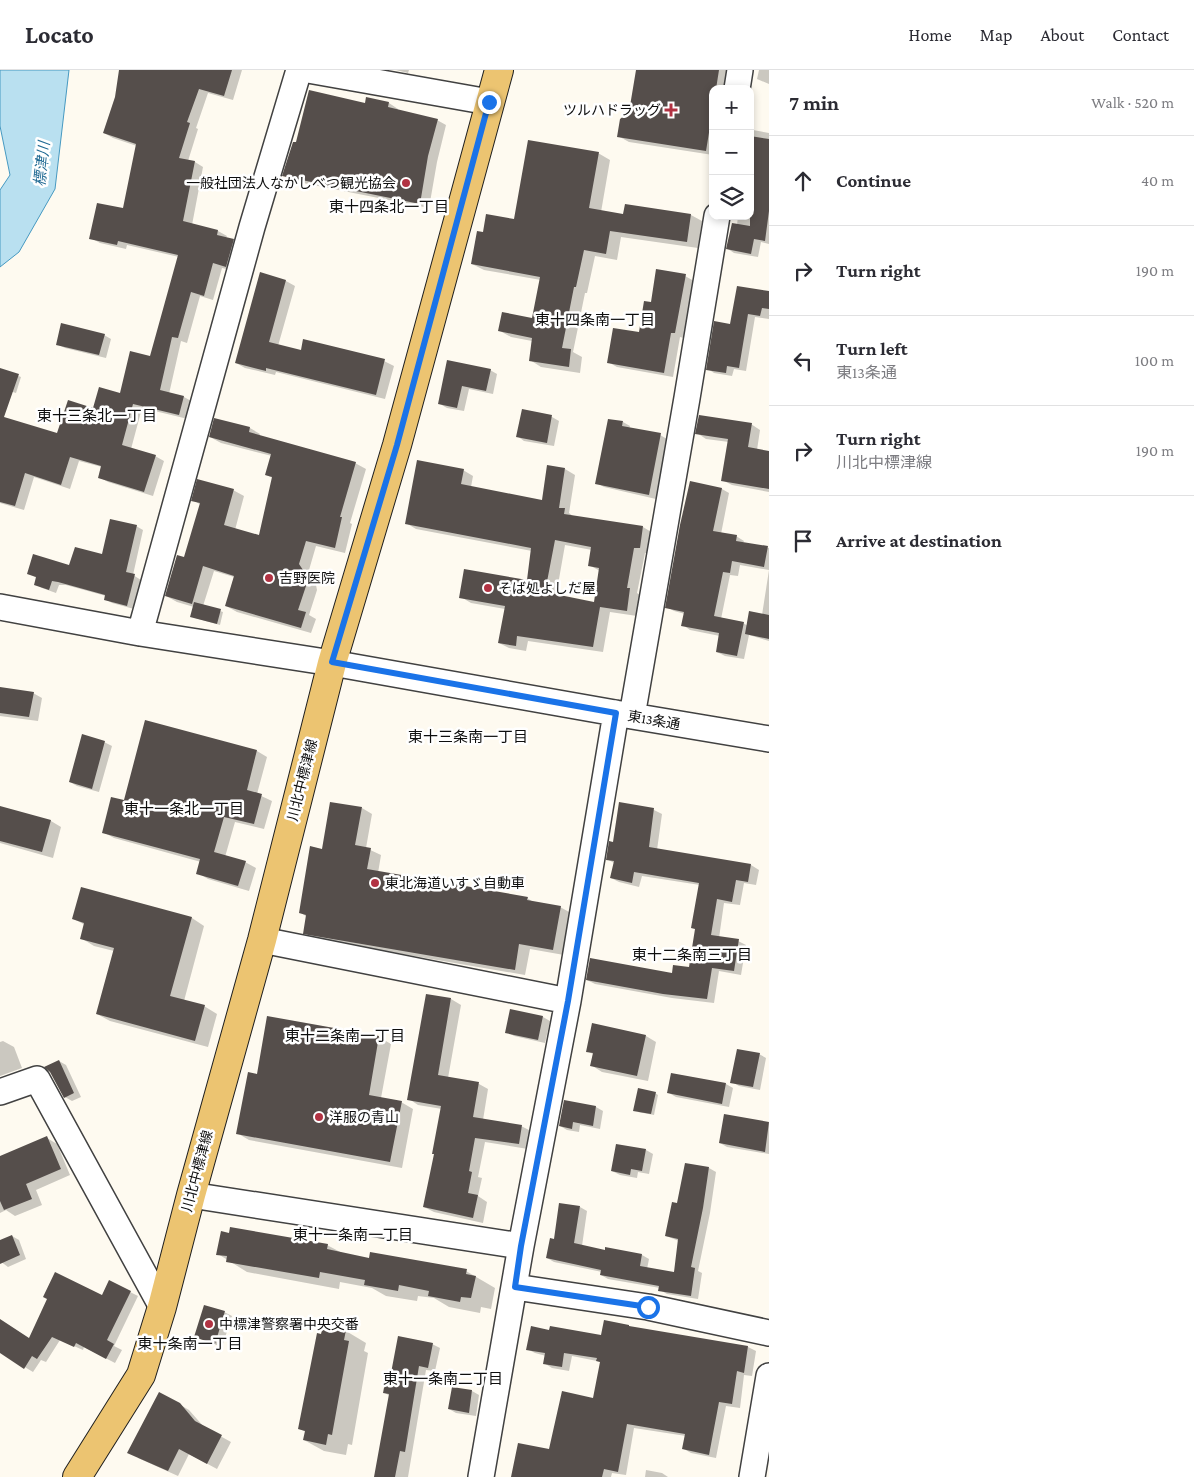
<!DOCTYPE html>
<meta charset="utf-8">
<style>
body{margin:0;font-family:"Crimson Pro","Noto Sans JP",serif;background:#f7f7f7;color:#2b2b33}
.controls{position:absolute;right:15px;top:15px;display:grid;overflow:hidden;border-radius:10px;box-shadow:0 2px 8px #0003}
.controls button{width:45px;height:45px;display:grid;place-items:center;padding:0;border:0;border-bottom:1px solid #e1e1e2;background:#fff;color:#2b2b33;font:25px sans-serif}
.stop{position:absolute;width:15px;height:15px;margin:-11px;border:4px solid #1a73e8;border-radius:50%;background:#fff}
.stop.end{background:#1a73e8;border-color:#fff;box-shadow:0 1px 5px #0008}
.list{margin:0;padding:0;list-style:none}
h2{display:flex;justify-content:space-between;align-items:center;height:65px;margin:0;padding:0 20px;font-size:21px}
h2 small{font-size:16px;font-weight:400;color:#7c7c81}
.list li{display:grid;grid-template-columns:32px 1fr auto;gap:15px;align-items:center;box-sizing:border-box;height:90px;padding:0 20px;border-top:1px solid #e1e1e2}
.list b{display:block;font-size:19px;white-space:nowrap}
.list p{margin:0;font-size:16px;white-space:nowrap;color:#7c7c81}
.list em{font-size:16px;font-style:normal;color:#7c7c81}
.icon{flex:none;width:28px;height:28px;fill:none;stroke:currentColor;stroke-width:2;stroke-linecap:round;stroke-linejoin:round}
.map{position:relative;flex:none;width:769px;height:1407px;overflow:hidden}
header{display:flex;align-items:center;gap:30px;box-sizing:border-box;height:70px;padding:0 25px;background:#fff;border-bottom:1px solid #e1e1e2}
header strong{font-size:24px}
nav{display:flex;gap:28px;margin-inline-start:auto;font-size:18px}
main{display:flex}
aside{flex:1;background:#fff}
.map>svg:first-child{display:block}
.water{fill:#b9e0f0;stroke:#4699c1}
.shadow{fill:#0003;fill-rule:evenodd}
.building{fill:#554e4b;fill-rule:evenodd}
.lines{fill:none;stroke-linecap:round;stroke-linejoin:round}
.minor-casing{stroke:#414141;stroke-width:28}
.major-casing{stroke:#1f1f1f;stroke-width:30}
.minor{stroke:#fff;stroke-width:25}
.major{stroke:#ecc471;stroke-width:28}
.route{stroke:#1a73e8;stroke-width:6}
.poi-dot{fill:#b13242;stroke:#fff;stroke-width:2}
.labels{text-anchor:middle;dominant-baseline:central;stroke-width:5;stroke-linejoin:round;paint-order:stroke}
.poi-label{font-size:14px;fill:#0e0e0e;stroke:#fff;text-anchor:start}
.street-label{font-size:14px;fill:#0e0e0e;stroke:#fff}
.water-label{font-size:15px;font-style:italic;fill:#226b94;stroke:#fff}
.neighbourhood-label{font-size:15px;fill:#0e0e0e;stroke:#fff}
</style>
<header>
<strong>Locato</strong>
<nav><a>Home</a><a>Map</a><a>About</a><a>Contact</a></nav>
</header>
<main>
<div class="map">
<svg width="769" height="1407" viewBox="0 0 769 1407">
<rect width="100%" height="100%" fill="#fefaf0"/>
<path class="water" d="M0 0H69L55 119 19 182 0 197V120L10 105 0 56Z"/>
<path class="shadow" d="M121 0H242L233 30 208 23 196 58 198 59 188 91 195 92 203 97 192 155 218 161 227 166 226 168 233 170 242 175 235 201 222 198 213 230 200 226 187 273 181 271 169 324 184 327 193 332 188 349 142 338 131 379 155 386 164 391 153 426 108 412 99 407 102 397 79 391 70 419 34 407 24 440 0 433V377L58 365 94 340 121 324 151 287 179 187 127 175 126 179 100 173 91 168 124 140 137 76 113 68 104 63 116 27Z
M396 0H409L408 3Z
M637 0H730L727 19H713V85L629 72 618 66 630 43Z
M759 0H769V14L757 9Z
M367 28 389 33 398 39V40L437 50 446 55 437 92 429 138 293 111 284 106 366 35Z
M753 60 769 63V174L761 172 758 187 734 183 728 179 737 155 738 146H750V66H752Z
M598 83 610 90 601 142 624 146 691 145 702 151 698 178 621 167 617 190 595 186 587 223H585L573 282 582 287 580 303 541 297 530 290 532 271 511 267 500 261 533 250 541 210 484 200 472 194 484 164 515 150Z
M261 204 286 211 295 216 278 276 302 282 384 291 394 296 385 329 276 302 275 305 245 298 236 293Z
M685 206 694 211 684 268 680 267 673 307 617 297 608 292 640 264 652 233Z
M769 222V249L755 247 746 301 734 299 732 306 714 303 708 299 731 255Z
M104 265 111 269 106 288 65 278 57 274Z
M448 291 490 300 497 304 493 324 469 319 464 341 447 338 440 334Z
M0 299 21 307 16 323 0 318Z
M523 341 552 347 559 351 554 376 524 371 517 366Z
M623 352 630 356 629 359 660 365 667 369 656 429 604 417 597 413Z
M751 354 760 360 757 380 769 382V422L732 415 722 410 729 372 706 369 697 363Z
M250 358 260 364 259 366 355 393 366 399 350 453 352 454 345 483 316 476 309 500 315 510 317 520 309 545 316 549 311 563 237 542 226 536 234 507 214 501 203 536 223 542 220 555 195 548 194 537 177 532 166 526 185 488 201 435 193 430 233 420 244 426 235 460 260 467 273 408 266 405 272 386 221 373 210 367Z
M565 399 575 405 569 443 574 447 643 457 653 463 650 484 645 483 637 523 640 525 637 546 610 542 603 582 528 571 526 581 509 578 499 573 505 539 471 533 461 527 528 512 532 481 416 459 406 453 463 400 473 406 471 417 543 431ZM565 475 592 480 589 495 600 501 595 534 556 526Z
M691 413 722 419 729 423 721 464 736 466 744 471 743 473 769 478V571L749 565 744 589 725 586 717 582 720 566 690 560 683 555 685 544 674 541 667 537ZM740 495 769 500 762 545 748 556 743 553 721 549 730 505 738 506Z
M136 456 143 460 133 505 141 510 134 539 112 533 105 529 106 526 66 515H59L56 523 42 518 35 514 37 508 29 504 70 497 103 485Z
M0 618 33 623 42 628 38 651 0 646Z
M146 652 257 681 267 687 257 724 272 731 264 759 235 752 225 787 245 792 256 798 249 821 208 809 198 803 201 792 114 768 103 762 125 732Z
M104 672 112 676 99 722 77 716 70 712Z
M620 734 654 740 662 744 657 780 751 795 759 800 756 815 744 813 740 835 724 833 719 868 738 871 746 875 741 905 719 901 714 933 672 928 595 914 587 910 673 904 690 898 696 859 700 815 642 806 639 817 619 812 611 808 614 793 607 789 614 773Z
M0 737 51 751 61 757 53 788 0 773Z
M362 738 372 744 366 778 381 785 378 803 527 828 535 833 560 837 571 843 564 885 530 879 525 905 315 869 305 863 307 847 300 842 323 780Z
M192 848 204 856 184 931 204 936 217 944 208 977 110 951 97 944 114 881 94 876 81 868 85 855 74 849Z
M451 929 461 935 448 1008 479 1014 488 1019 483 1050 521 1056 531 1061 528 1079 485 1072 478 1107 482 1108 478 1126 487 1132 483 1153 434 1142 424 1137 436 1084 442 1039 418 1035 409 1029Z
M511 940 543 947 550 951 545 973 514 966 507 962Z
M646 966 656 972 648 1011 602 1002 591 995 593 984 587 981Z
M379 967 391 974 381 1028 401 1032 413 1039 402 1098 249 1070 237 1063 258 1006Z
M3 971 14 977 22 998 0 1006V972Z
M759 984 766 988 760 1020 739 1016 732 1012Z
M59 991 66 995 81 1027 72 1031 65 1027Z
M726 1014 733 1018 729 1037 676 1027 669 1023Z
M655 1023 658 1025 654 1045 638 1042Z
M565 1031 596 1037 603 1041 600 1059 580 1055 579 1062 567 1060 560 1056Z
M725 1046 769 1053V1084L727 1077 720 1073Z
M47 1068 57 1074 70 1105 36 1120 42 1135 15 1146 6 1140 0 1143V1087Z
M646 1080 653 1084 649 1104 638 1102 637 1108 620 1105 612 1101Z
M709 1098 716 1102 710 1143 698 1201 702 1203 698 1229 667 1224 660 1220V1218L608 1209 601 1205 602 1202 554 1192 547 1188 555 1170 580 1137 587 1141 582 1176 606 1181 642 1185 649 1189 647 1199 675 1203 679 1171 666 1166 678 1134Z
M12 1166 19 1170 26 1189 8 1197 0 1191V1171Z
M327 1175 344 1184 370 1189 466 1201 495 1218 491 1239 481 1237 480 1243 449 1237 434 1228 418 1226 417 1231 386 1226 372 1218 340 1212 339 1219 247 1202 218 1184Z
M130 1222 138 1226 114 1276 122 1280 115 1293 84 1277 83 1280 60 1270 46 1292 41 1290 33 1302 13 1290 30 1269 102 1226Z
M224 1242 232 1246 222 1277 195 1267Z
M629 1256 632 1258 748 1277 756 1281 752 1306 744 1305 740 1338 726 1336 716 1388 691 1383 684 1379 686 1366 634 1358 626 1405 612 1403 611 1407H512L550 1380 594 1329 602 1292 572 1286 569 1301 552 1298 544 1293 546 1286 535 1283 527 1279 550 1262 602 1266Z
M324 1257 346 1261 366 1273 364 1281 368 1283 352 1375 348 1374 346 1385 324 1381 304 1370 306 1362 300 1359Z
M432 1274 440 1278 435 1301 426 1300 408 1407H375L390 1326 385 1323 392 1304Z
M472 1321 479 1325 476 1346 456 1343 449 1339Z
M179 1334 189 1340 204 1357 231 1372 217 1399 189 1384 178 1406 138 1388Z
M646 1400 662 1403 668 1407H645Z"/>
<path class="building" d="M119 0H232L224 26 199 19 187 52 190 53 179 88 195 91 183 151 218 160 217 165 234 169 226 197 213 193 204 226 191 222 178 268 172 267 160 320 184 326 179 345 133 334 122 375 156 385 144 422 98 408 101 396 70 387 61 415 25 403 15 436 0 432V298L19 304 4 347 57 363 68 330 93 338 99 317 120 323 130 281 150 286 178 185 118 171 117 175 89 169 97 133 123 138 136 74 103 63 115 27Z
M636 0H719L716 19H713V38L706 81 617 67 620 49 629 42Z
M309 20 365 33 366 27 389 32 388 37 438 49 428 86 420 134 282 106 293 72H296Z
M750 66 769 69V141L765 171 754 169 751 184 726 179 732 153 750 156Z
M528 70 599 82 589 138 623 144 625 134 691 144 687 172 610 161 606 184 584 180 576 217H574L562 278 571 279 569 297 529 291 532 268 498 261 502 242 532 248 540 207 471 194 477 161 483 162 486 144 514 149Z
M656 199 686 204 675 263H671L664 303 607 293 613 258 639 262 644 231 651 232Z
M260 202 286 210 269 272 301 280 303 269 385 289 376 325 266 298V301L235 293Z
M737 216 769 221V239L762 238 760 246 748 244 739 298 727 296 726 303 706 300 714 251 730 254Z
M61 253 105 264 99 285 56 275Z
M447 290 491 299 486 321 462 316 457 338 438 334Z
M522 339 552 345 547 373 516 367Z
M699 345 752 353 748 377 769 381V419L721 411 728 369 695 364Z
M214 348 250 357 249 362 356 392 340 447H342L335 478 306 471 299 494 305 503 307 513 298 540 306 542 301 558 225 536 234 506 203 496 192 534 165 526 177 485 184 487 200 433 191 431 197 409 234 419 224 455 259 465 272 407 265 405 271 384 209 367Z
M608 349 623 351 622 356 661 363 649 425 595 414Z
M417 390 464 399 461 414 542 430 547 395 565 398 559 438H565L564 444 643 456 640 478H634L627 518H630L627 541 600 537 593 577 517 566 516 576 498 573 505 536 459 528 464 499 527 510 531 478 405 454ZM555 470 591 477 588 496 599 498 594 532 545 522Z
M690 411 722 418 713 461 737 465 736 471 768 476 764 497 732 491 730 503 723 502 714 546 744 552 737 586 716 582 719 563 681 556 684 542 665 538 680 455Z
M110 449 137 455 126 502 135 504 127 536 104 530 105 525 58 512 52 511 49 520 34 515 36 507 27 504 33 484 69 495 75 477 102 484Z
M194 532 221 539 217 554 190 547Z
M749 541 769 545V569L745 564Z
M0 617 34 622 29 647 0 643Z
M145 650 257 680 247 720 262 724 254 754 224 747 214 782 246 791 238 816 196 804 200 789 102 763 111 727 124 730Z
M82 664 105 671 92 719 69 712Z
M330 732 362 737 355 775 371 778 367 799 528 827 527 830 561 836 553 880 519 874 515 900 303 864 306 845 299 843 310 776 322 779Z
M619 732 654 738 649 777 751 794 748 812 736 810 732 832 717 829 711 865 739 869 734 901 712 898 707 929 663 924 586 910 590 888 672 903 673 895 689 897 695 859 691 858 699 813 634 802 632 813 610 808 614 791 606 790 609 771 613 772Z
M0 736 51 750 42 782 0 771Z
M81 817 192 847 170 926 205 935 195 971 96 944 114 878 80 869 84 853 72 849Z
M426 924 451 928 438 1005 479 1012 473 1047 522 1055 519 1074 475 1068 469 1101 472 1102 468 1123 478 1125 473 1148 423 1137 434 1084H432L441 1036 407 1030Z
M510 939 543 946 538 970 505 963Z
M267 946 379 966 369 1025 402 1031 390 1092 236 1064 248 1002 257 1004Z
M592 953 646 965 637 1006 590 996 593 983 586 982Z
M737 979 760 983 753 1017 730 1013Z
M59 990 74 1023 64 1028 50 1002 44 997Z
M671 1003 726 1013 722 1034 667 1023Z
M638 1018 656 1022 651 1044 633 1041Z
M564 1030 596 1036 593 1056 573 1052 572 1059 559 1056Z
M724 1044 769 1052 765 1082 719 1073Z
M47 1066 61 1099 26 1114 32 1129 4 1140 0 1131V1086Z
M616 1074 646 1079 642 1101 631 1099 630 1105 611 1101Z
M685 1093 709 1097 703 1138 691 1197 695 1198 691 1226 658 1221 659 1216 600 1205 601 1200 546 1188 550 1168 554 1169 559 1133 580 1136 574 1173 605 1180V1177L642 1184 640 1196 674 1202 678 1169 665 1166 672 1132 677 1133Z
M230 1157 328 1174 327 1179 369 1188 370 1182 467 1199 466 1204 476 1206 471 1228 461 1227 460 1232 428 1226 429 1221 399 1215 398 1221 364 1215 365 1210 320 1202 319 1208 226 1192 227 1186 216 1185 221 1161 229 1163Z
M12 1165 20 1185 0 1194V1170Z
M55 1202 102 1225 109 1210 131 1221 107 1270 114 1274 106 1289 76 1273 74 1277 52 1267 37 1289 32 1286 24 1299 0 1283V1249L29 1268 47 1229 43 1227Z
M204 1235 225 1241 215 1274 194 1267Z
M604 1250 629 1255V1256L748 1276 744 1303 737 1301 732 1334 719 1332 709 1385 682 1379 685 1364 627 1354 618 1402 604 1399 602 1407H511L518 1373 549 1379 562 1321 593 1328 600 1292 596 1291 597 1288 564 1283 562 1297 543 1294 545 1283 526 1280 531 1256 549 1260 550 1256 601 1265Z
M323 1256 346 1260 344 1270 349 1271 332 1365 328 1364 326 1375 303 1370 305 1361 298 1359 317 1263 321 1264Z
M398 1266 433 1273 428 1298 419 1296 405 1382 400 1381 395 1407H374L389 1324 383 1323 387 1302 391 1303Z
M452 1317 472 1320 469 1343 448 1339Z
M159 1322 180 1333 195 1351 222 1365 207 1394 179 1379 168 1401 127 1383Z"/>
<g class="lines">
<defs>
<path id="minor" d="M308 0 489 32
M737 19 740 0
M0 537 140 563 332 593 632 646 769 669
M140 563 252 157 299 0
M632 646 687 328 717 146
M262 870 568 931
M0 1022 37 1009 162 1237
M191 1125 521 1176
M515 1217 648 1237 769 1263
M481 1407 521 1176 568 931 616 643
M752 1407 769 1306"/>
<path id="major" d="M77 1407 141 1305 162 1237 191 1125 262 870 332 593 397 375 499 0"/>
</defs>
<use href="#minor" class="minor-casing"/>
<use href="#major" class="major-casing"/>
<use href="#minor" class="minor"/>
<use href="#major" class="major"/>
</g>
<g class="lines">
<path class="route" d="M489 32 397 375 332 592 616 643 568 931 521 1176 515 1217 648 1237"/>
</g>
<g class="poi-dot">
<path d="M668.5 32.5h5v5h5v5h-5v5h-5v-5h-5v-5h5z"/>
<circle cx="406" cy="113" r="5"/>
<circle cx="269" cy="508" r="5"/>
<circle cx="488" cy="518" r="5"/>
<circle cx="375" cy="813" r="5"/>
<circle cx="319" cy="1047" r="5"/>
<circle cx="209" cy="1254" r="5"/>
</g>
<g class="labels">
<g class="poi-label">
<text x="661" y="40" text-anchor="end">ツルハドラッグ</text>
<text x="396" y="113" text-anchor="end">一般社団法人なかしべつ観光協会</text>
<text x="279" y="508">吉野医院</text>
<text x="498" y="518">そば処よしだ屋</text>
<text x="385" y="813">東北海道いすゞ自動車</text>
<text x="329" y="1047">洋服の青山</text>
<text x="219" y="1254">中標津警察署中央交番</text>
</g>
<g class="street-label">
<text transform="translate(654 650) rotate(10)">東13条通</text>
<text transform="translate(302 710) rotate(-76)">川北中標津線</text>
<text transform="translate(197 1101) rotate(-75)">川北中標津線</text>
</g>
<g class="water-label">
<text transform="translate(42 94) rotate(-84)">標津川</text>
</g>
<g class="neighbourhood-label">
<text x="389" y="137">東十四条北一丁目</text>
<text x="595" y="250">東十四条南一丁目</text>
<text x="97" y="346">東十三条北一丁目</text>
<text x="468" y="667">東十三条南一丁目</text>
<text x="184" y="739">東十一条北一丁目</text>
<text x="692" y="885">東十二条南三丁目</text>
<text x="345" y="966">東十二条南一丁目</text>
<text x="353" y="1165">東十一条南一丁目</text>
<text x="190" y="1274">東十条南一丁目</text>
<text x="443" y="1309">東十一条南二丁目</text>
</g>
</g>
</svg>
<div class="controls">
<button>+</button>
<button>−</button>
<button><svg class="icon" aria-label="layers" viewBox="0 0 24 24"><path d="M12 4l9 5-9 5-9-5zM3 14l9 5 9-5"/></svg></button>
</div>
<div class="stop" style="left:648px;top:1237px"></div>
<div class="stop end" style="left:489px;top:32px"></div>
</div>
<aside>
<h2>7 min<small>Walk · 520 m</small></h2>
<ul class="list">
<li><svg class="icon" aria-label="ahead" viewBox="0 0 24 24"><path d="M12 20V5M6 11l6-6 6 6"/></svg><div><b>Continue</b></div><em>40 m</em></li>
<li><svg class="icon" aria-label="right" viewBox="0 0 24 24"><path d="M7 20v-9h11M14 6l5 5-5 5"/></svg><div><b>Turn right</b></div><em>190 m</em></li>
<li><svg class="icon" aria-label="left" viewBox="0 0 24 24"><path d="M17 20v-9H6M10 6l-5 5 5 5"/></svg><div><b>Turn left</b><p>東13条通</p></div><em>100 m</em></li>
<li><svg class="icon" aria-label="right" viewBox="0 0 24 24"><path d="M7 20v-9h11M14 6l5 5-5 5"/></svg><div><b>Turn right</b><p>川北中標津線</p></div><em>190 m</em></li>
<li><svg class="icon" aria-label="arrive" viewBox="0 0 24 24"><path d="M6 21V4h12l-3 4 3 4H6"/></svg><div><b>Arrive at destination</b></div></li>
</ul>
</aside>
</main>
